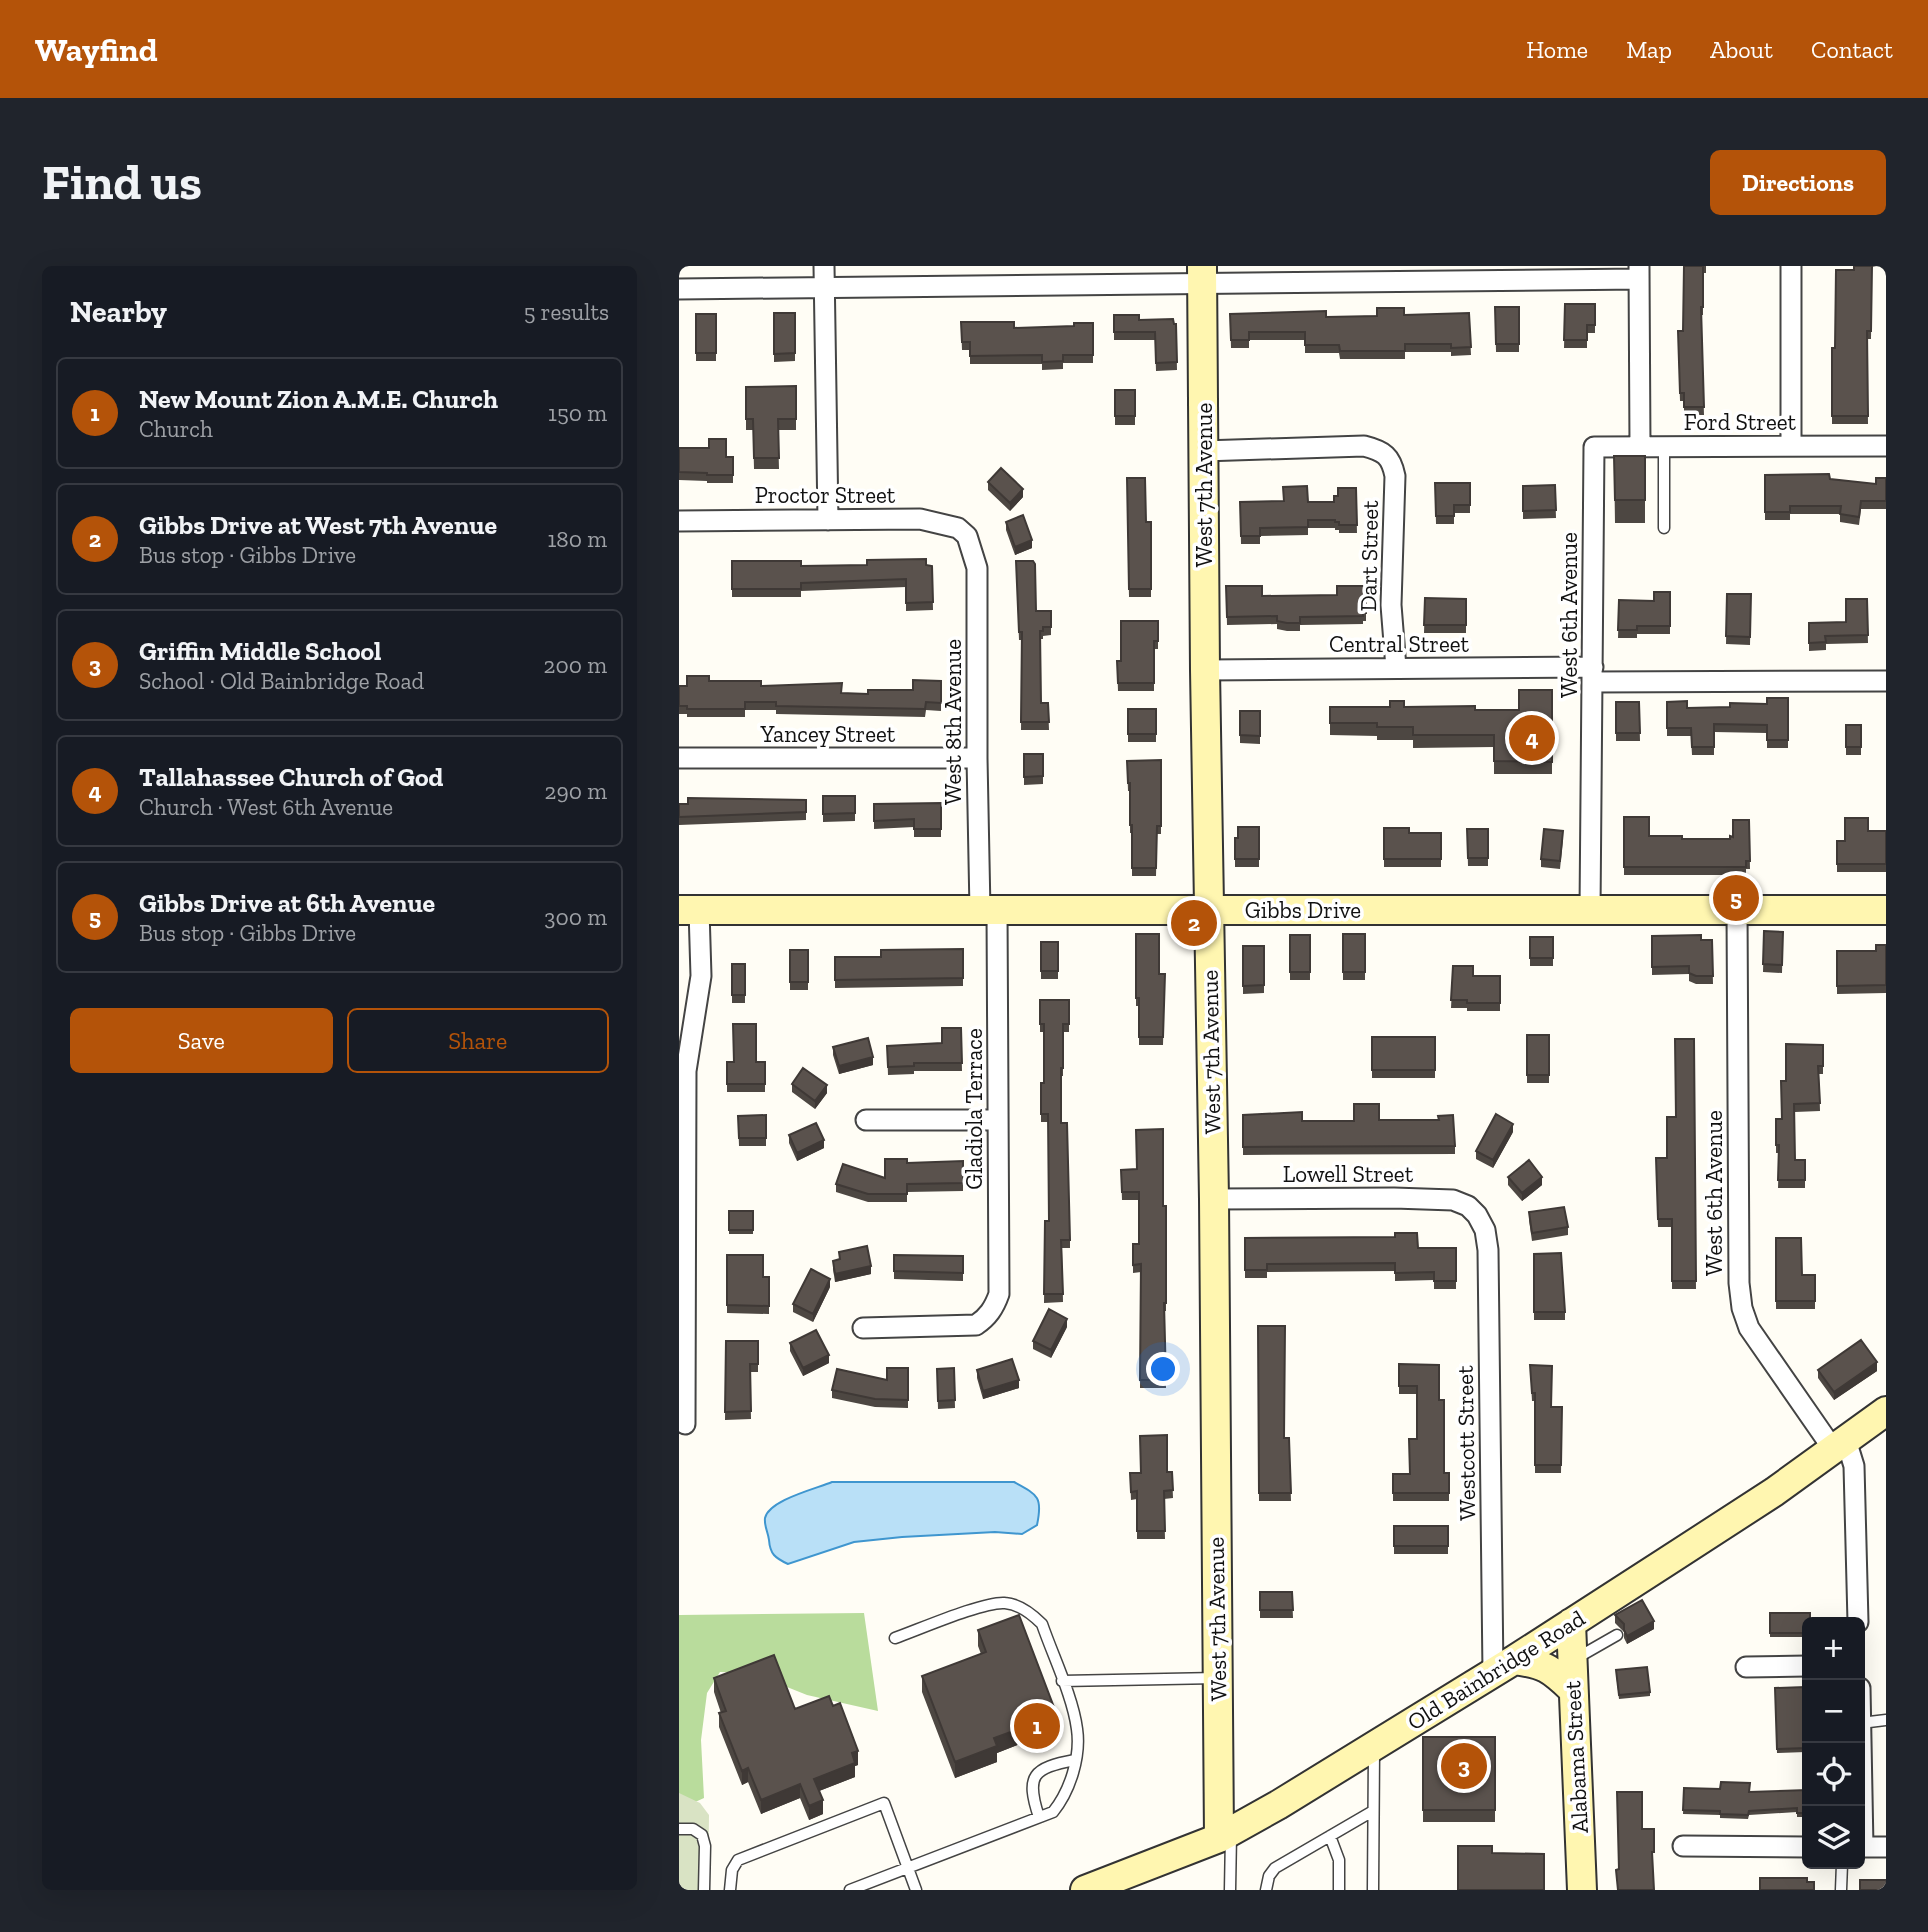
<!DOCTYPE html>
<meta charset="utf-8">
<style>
body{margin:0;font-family:"Zilla Slab",serif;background:#20242c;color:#f1f3f6}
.controls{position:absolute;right:21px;bottom:21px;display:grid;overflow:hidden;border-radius:10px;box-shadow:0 7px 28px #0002}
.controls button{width:63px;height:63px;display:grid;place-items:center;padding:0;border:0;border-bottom:2px solid #363941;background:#171b24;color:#f1f3f6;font:35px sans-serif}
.you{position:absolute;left:485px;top:1104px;width:24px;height:24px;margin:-18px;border:5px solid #fff;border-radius:50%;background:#1a73e8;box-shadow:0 0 0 10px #1a73e833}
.badge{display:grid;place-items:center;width:46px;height:46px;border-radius:50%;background:#b45309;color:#fff;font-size:23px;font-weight:700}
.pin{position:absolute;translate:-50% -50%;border:4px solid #fff;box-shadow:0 2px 7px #0006}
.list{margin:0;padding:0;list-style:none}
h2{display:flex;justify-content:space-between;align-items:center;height:91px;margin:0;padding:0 28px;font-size:30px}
h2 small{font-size:23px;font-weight:400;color:#9ea1a6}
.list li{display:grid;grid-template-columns:46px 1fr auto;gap:21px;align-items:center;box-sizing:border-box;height:112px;margin:0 14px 14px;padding:0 14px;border:2px solid #363941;border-radius:10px}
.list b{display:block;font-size:26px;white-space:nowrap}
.list p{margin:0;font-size:23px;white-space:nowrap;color:#9ea1a6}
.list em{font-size:23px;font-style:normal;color:#9ea1a6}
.actions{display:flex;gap:14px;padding:21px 28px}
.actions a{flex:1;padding:16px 0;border:2px solid #b45309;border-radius:10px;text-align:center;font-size:24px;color:#b45309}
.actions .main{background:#b45309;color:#fff}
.icon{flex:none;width:38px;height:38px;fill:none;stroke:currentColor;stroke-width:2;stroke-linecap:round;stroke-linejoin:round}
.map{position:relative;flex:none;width:1207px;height:1624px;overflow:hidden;border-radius:10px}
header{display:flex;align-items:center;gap:42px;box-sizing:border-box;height:98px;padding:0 35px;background:#b45309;color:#fff}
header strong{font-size:33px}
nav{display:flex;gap:38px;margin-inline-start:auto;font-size:24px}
.intro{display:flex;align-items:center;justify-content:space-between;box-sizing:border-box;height:168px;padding:0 42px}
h1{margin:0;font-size:49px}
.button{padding:18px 32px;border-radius:10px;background:#b45309;color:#fff;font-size:24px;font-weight:700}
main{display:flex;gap:42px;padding:0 42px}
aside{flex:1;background:#171b24;border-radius:10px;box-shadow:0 7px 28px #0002}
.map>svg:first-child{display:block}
.forest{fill:#b9dc9c}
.cemetery{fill:#d9e3c4}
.water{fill:#b9e0f7;stroke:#3f96cf;stroke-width:2}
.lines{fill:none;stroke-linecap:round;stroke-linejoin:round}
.lane-casing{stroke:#444;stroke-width:13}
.street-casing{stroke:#444;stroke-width:23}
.secondary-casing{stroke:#333;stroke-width:32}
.lane{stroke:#fff;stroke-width:10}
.street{stroke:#fff;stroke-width:19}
.secondary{stroke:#fff6b0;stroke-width:28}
.wall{fill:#4d4742}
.shaded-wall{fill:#3f3936}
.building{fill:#5a524d;stroke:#3f3936;stroke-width:2}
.labels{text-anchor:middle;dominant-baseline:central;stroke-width:7;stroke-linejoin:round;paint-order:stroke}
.street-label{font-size:23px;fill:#111;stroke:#fff}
</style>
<header>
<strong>Wayfind</strong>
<nav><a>Home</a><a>Map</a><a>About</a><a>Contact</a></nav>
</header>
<div class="intro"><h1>Find us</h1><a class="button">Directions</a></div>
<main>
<aside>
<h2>Nearby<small>5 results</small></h2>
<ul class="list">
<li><span class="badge">1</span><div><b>New Mount Zion A.M.E. Church</b><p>Church</p></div><em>150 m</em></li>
<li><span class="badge">2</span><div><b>Gibbs Drive at West 7th Avenue</b><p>Bus stop · Gibbs Drive</p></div><em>180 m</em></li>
<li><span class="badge">3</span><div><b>Griffin Middle School</b><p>School · Old Bainbridge Road</p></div><em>200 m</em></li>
<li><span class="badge">4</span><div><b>Tallahassee Church of God</b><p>Church · West 6th Avenue</p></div><em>290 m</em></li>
<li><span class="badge">5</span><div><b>Gibbs Drive at 6th Avenue</b><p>Bus stop · Gibbs Drive</p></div><em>300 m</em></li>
</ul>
<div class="actions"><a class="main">Save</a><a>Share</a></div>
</aside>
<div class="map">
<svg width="1207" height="1624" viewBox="0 0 1207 1624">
<rect width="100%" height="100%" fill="#fffdf5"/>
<path class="forest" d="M185 1347 199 1445 128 1429 73 1407 41 1406 28 1427 22 1474 25 1532 14 1537 0 1532V1349Z"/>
<path class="cemetery" d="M0 1527 21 1537 30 1549 29 1624H0Z"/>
<path class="water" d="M153 1216H335C359 1229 364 1231 358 1259L343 1268 316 1266 223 1271 175 1276 109 1298C96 1292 91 1288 90 1274 89 1266 85 1260 86 1252 90 1234 136 1223 153 1216Z"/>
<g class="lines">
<defs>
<path id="lane" d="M985 181V262
M896 1393 938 1369
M383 1415 538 1412
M1182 1457 1207 1454
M360 1551C346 1509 354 1502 396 1494
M0 1563H14L23 1569 26 1580 25 1624
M651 1570 660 1594V1624
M51 1624 53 1604 59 1594 205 1537 237 1624
M171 1624 374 1546C391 1525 402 1491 398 1463 394 1431 374 1390 363 1358 353 1348 341 1338 326 1337 305 1335 239 1364 216 1372
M551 1624 552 1569
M587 1624 590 1610 596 1602 694 1545
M694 1624 695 1485
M1162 1624 1163 1598"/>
<path id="street" d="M145 0 149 254
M1112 0V180
M960 1 961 181
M0 23 960 13
M524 185 685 180C705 185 712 190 716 210L712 339 717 402
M0 255 241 253 279 262 288 270 298 302V492L301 644
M526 404 914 401
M914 416 1207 415
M0 492H298
M911 644 915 181 1207 180
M1058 644 1060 1017 1063 1042 1070 1062 1154 1183
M187 854H319
M535 933 715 932 774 934 789 940 798 949 806 964 809 984 814 1407
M184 1062 297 1059C309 1051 315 1042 320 1028L318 644
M6 1158 7 805 22 710 20 644
M1167 1174 1175 1200 1179 1356
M1067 1401 1128 1400
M1181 1422 1184 1581
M1004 1580 1128 1581
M1181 1581H1207"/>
<path id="secondary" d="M523 0 526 404 535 933 540 1572
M0 644H1207
M892 1357 903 1624
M835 1394C865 1398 871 1402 893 1423
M406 1624 540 1572 599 1539 835 1394 987 1296 1095 1226 1207 1145"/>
</defs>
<use href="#lane" class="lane-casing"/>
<use href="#street" class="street-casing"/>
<use href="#secondary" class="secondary-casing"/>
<use href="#lane" class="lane"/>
<use href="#street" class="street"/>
<use href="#secondary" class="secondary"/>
</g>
<path class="wall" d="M1005 0H1027V7H1024V49H1022L1025 149H1005V135H1001L999 73 1004 65Z
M1175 0H1198L1193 1 1192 73H1188L1189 158H1153V82H1156Z
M886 38H916V67H908V82H885Z
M816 41H840V86H817Z
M95 47H116V95L95 96Z
M790 47 792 89 772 90V86H726V93H661L660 87H626V74H570V82H552L551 48 647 51Z
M17 48H37V95H17Z
M435 49 460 54 497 58 498 104 477 105 476 74H435Z
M282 56 335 62 395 60 414 57V97H384V103L363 104V98H291V84H283Z
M117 120V164H99L100 203H75L74 164H67V121Z
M436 124H456V159H436Z
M0 182 47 191H54V217H28V215L0 214Z
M935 190H966V257H936Z
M1086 209 1151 213 1197 218 1207 212V243H1182L1180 259 1161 256V248H1111V254H1086Z
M448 212 467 256H472V331H450Z
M309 216 344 231 331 245 309 224Z
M756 217H791V247H775V258H757Z
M876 219 877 252 844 253V220Z
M677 222 678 267H660V264H656V262H629V269L581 270V278H562L561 236H655L659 230Z
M327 256 353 282 336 289 327 264Z
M53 295 122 300 247 299 253 300 254 344 227 345V321L122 325V331H53Z
M337 295 357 345H372V369L364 370V373H361L362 437H369L370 464H342L343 374H340Z
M547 320 583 330 658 329 687 320V355H684V358L621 359V365H608L598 363V358L548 359Z
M991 326V368H958V372H939L940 334 975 335Z
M1048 328H1072L1071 379 1047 378Z
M746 332 787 333V367H745Z
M1188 333 1189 377 1147 378V384L1130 385V357L1167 356Z
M479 355V383H475V425H439L438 395H442Z
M30 415 163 427 189 428 234 424 262 415V445L247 444 246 451 97 448V444H66V451H8V448H0V420H8Z
M873 424V508H815V481L734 482V474H698V470L651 469V441H725L796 444H840Z
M1109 432V482H1088V467L1035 466V489H1013L1012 470H988V436L1008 442 1051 441 1088 438Z
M937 436H960L961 475H937Z
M449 443H477V476H449Z
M561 445H581V478L561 477Z
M1167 459H1182V489H1167Z
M345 488H364V518L345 519Z
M482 494V568H478L477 610H453V567H451V525H449L448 495Z
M144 530H176V555L144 556Z
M127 534V554L0 559V538Z
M262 537V571H235V561L195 563V538Z
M945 551 970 570 1003 573H1051L1070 554 1071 603H1067V609H945Z
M580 561V601H556V572H559Z
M705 562 730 567H762V601H705Z
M788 563H809V600H789Z
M1189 565H1207V606H1158V575H1166Z
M884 573 881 603 862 601V593Z
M1085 665 1104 666 1103 707 1084 706Z
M457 668 480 708H486L484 779H460V740H457Z
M664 668H686V714H664Z
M611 669H631V714H611Z
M973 670 1033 674 1034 718H1017L1010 715V708L973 709Z
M851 671H874V700H851Z
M362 676H379V713H362Z
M1207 679V727L1158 728V685H1197Z
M564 680H585V727L564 728Z
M284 683V720L156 722V691H202Z
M111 684H129V724H111Z
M53 698H66V737H53Z
M774 700 794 710H821V745H788V742H772Z
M361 734H390V766H384V810H382V857L391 974V982H383L384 1036 365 1037 366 955H370L369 856H362V817H365V766H361Z
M282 762 283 805H235V808L209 809 208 780 263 777Z
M848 769H870V817H848Z
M693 771H756V812H693Z
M1015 773 1017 1023H993V961H979L977 892H988Z
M1144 779V808H1140L1141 845 1116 846V894H1126V922H1099L1100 887H1097V853H1103L1107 815Z
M154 781 194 799 160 808 154 789Z
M48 796H86V826H48Z
M113 818 148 827 136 843 113 826Z
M87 849V880H60L59 850Z
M564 849 623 855 700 854 776 880V888L564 889Z
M834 866 814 902 797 893V885Z
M110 869 145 882 118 895 110 877Z
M284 895V925L228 926V936H189L157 926V918L206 912 228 897Z
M442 904 484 940 487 961V1045H485L487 1122H461L462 1006 454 1007V978H460V934H443Z
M829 911 863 919 843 935 829 919Z
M50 945H74V968H50Z
M850 946 889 961V969L853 975 850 954Z
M566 972 739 982H777V1023H755V1014L716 1015V1005L588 1006V1012H566Z
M1097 972 1123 1009H1136V1043H1097Z
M160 986 192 1008 156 1016 154 1003V995L160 993Z
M855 988 886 1046V1054H855Z
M48 989 84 1011H90V1048L48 1047Z
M215 989 284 990V1015L215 1013Z
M151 1021 134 1056 114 1046V1038Z
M579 1060 605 1172H610L612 1235H580Z
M388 1061 372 1092 354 1083V1075Z
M47 1075H79V1106H71L72 1153 46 1154Z
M111 1077 150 1097 124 1110 111 1085Z
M720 1098 760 1134 765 1207H770V1235H714V1208H730L738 1173V1128H720Z
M851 1099 872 1141H883L882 1207H856V1135H853Z
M229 1102V1142L196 1141 153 1132V1124L208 1114Z
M275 1102 276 1142 259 1143 258 1103Z
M298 1104 340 1122 304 1133 298 1112Z
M1139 1104 1198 1105 1155 1134 1139 1112Z
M493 1206 494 1232 485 1233 486 1273H458V1233L452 1234 451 1207Z
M715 1260H769V1288H715Z
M581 1326H613L614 1352H581Z
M1091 1347 1128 1356V1371H1091Z
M936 1349 975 1363 948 1378 945 1372V1366L936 1357Z
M299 1364 376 1460 359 1467V1471L318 1487V1496L276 1512 243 1426V1410L302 1388 299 1380Z
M937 1408 971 1426V1430L940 1433Z
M35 1412 116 1443 179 1499 176 1500V1511L140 1525 144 1548 130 1554 121 1532 82 1548 69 1516 63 1519 40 1461V1447H42L35 1426Z
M1126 1421 1127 1486 1098 1487 1096 1422Z
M744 1471H816V1556H744Z
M1005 1522 1070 1526 1128 1524V1551H1118V1546L1070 1549 1069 1553 1041 1552V1549L1004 1548Z"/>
<path class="shaded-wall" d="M344 223V231L331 245V237Z
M353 274V282L336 289V281Z
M194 791V799L160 808V800Z
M148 819V827L136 843V835Z
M834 858V866L814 902V894Z
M145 874V882L118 895V887Z
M863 911V919L843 935V927Z
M192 1000V1008L156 1016V1008Z
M151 1013V1021L134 1056V1048Z
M388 1053V1061L372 1092V1084Z
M150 1089V1097L124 1110V1102Z
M1198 1096V1105L1155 1134V1126Z
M340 1114V1122L304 1133V1125Z
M975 1355V1363L948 1378V1370Z
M376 1444V1460L359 1467V1471L318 1487V1496L276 1512V1496L315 1472 357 1451Z
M179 1485V1499L176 1500V1511L135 1527V1513L173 1487Z
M69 1502V1516L63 1519V1505Z
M121 1518V1532L82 1548V1534Z
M144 1534V1548L130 1554V1540Z"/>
<path class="building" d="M1005 0H1024V41H1022L1025 141H1005V127H1001L999 65H1004Z
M1175 0H1193L1192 65H1188L1189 150H1153V82H1156L1157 4H1175Z
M886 38H916V59H908V74H885Z
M816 41H840V78H817Z
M698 42H725V49L790 47 792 81 772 82V78H726V85H661L660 79H626V66H570V74H552L551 48 647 45V51L698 50Z
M95 47H116V87L95 88Z
M17 48H37V87H17Z
M435 49H460V54L494 53 495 58H497L498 96 477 97 476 66H435Z
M282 56H335V62L395 60V57H414V89H384V95L363 96V89L291 90V76H283Z
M117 120V153H99L100 192H75L74 153H67V121Z
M436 124H456V150H436Z
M30 173H47V191H54V209H28V207L0 206V182H30Z
M935 190H966V234H936Z
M322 202 344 223 331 237 309 216Z
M1150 208 1151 213 1197 218V212H1207V235H1182L1180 251 1161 248 1162 240H1111V246H1086V209Z
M448 212H466L467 256H472V323H450Z
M756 217H791V239H775V250H757Z
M876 219 877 244 844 245V220Z
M628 220 629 236H655V230H659V222H677L678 259H660V256H656V254H629V261L581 262V270H562L561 236 605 235 604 221Z
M344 249 353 274 336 281 327 256Z
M247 293V299L253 300 254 336 227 337V313L122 317V323H53V295H122V300L188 299V294Z
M337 295H354L356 298 357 345H372V361H364V365H361L362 437H369L370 456H342L343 366H340Z
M547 320H583V330L658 329V320H687V347H684V350L621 351V357H608L598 355V350L548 351Z
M975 326H991V360H958V364H939L940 334 975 335Z
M1048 328H1072L1071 371 1047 370Z
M746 332 787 333V359H745Z
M1167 333H1188L1189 369 1146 370 1147 376 1130 377V357L1167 356Z
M442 355H479V375H475V417H439L438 395H442Z
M8 410H30V415H82V420L163 417 162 427 189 428V424H234V414L262 415V437L247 436 246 443 97 440V436H66V443H8V440H0V420H8Z
M840 424H873V496L815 495V469H734V461H698V457H651V441H711V435H725V441L796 440V444H840Z
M1088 432H1109V474H1088V459L1035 458V481H1013L1012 462H988V436L1008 435V442L1051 441V437L1088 438Z
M937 436H960L961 467H937Z
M449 443H477V468H449Z
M561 445H581V470L561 469Z
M1167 459H1182V481H1167Z
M345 488H364V510L345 511Z
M482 494V560H478L477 602H453V559H451V517H449L448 495Z
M144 530H176V547L144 548Z
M9 532 127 534V546L0 551V538H9Z
M262 537V563H235V553L195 555V538Z
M945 551H970V570H1003V573H1051V570L1054 571V554H1070L1071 595H1067V601H945Z
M1166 552H1189V565H1207V598H1158V575H1166Z
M559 561H580V593H556V572H559Z
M705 562H730V567H762V593H705Z
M788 563H809V592H789Z
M865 563 884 565 881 595 862 593Z
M1085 665 1104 666 1103 699 1084 698Z
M457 668H480V708H486L484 771H460V732H457Z
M664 668H686V706H664Z
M611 669H631V706H611Z
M1022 669V674H1033L1034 710H1017L1010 707V700L973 701V670Z
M851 671H874V692H851Z
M362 676H379V705H362Z
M1197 679H1207V719L1158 720V685H1197Z
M564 680H585V719L564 720Z
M284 683V712L156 714V691H202V684Z
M111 684H129V716H111Z
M53 698H66V729H53Z
M774 700H794V710H821V737H788V734H772Z
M361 734H390V758H384V802H382V857H388L391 974H382L384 1028H365L366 955H370L369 848H362V817H365V758H361Z
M54 758H77V796H86V818H48V796H55Z
M263 762H282L283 797H235V800L209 801 208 780 263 777Z
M848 769H870V809H848Z
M693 771H756V804H693Z
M189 772 194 791 160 800 154 781Z
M996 773H1015L1017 1015H993V953H979L977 892H988V851H997Z
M1107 778 1144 779V800H1139L1141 837 1115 838 1116 894H1126V914H1099L1100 879H1097V853H1103L1102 815H1107Z
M124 802 148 819 136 835 113 818Z
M675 838H700V854H760L759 850 774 849 776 880 564 881V849L623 846V855H675Z
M817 848 834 858 814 894 797 885Z
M87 849V872H60L59 850Z
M137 857 145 874 118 887 110 869Z
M484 863V940H487V1037H485L487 1114H461L462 998 454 999V978H460V926H443L442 904 458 903 457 864Z
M206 893H228V897L284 895V917L228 918V928H189L157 918 164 898 206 912Z
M850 894 863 911 843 927 829 911Z
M885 941 889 961 853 967 850 946Z
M50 945H74V964H50Z
M716 967H738L739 982H777V1015H755V1006L716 1007V997L588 998V1004H566V972L716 971Z
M1097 972H1122L1123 1009H1136V1035H1097Z
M188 980 192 1000 156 1008 154 995 161 993 160 986Z
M882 987 886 1046H855V988Z
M48 989H84V1011H90V1040L48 1039Z
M215 989 284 990V1007L215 1005Z
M132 1003 151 1013 134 1048 114 1038Z
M370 1043 388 1053 372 1084 354 1075Z
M579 1060H606L605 1172H610L612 1227H580Z
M137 1064 150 1089 124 1102 111 1077Z
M1182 1074 1198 1096 1155 1126 1139 1104Z
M47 1075H79V1098H71L72 1145 46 1146Z
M333 1093 340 1114 304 1125 298 1104Z
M720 1098 760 1099V1134H765V1207H770V1227H714V1208H731L730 1173H738V1120H720Z
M851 1099 873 1100 872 1141H883L882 1199H856V1127H853Z
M208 1102H229V1134L196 1133 153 1124 158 1103 208 1114Z
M275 1102 276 1134 259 1135 258 1103Z
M488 1169V1206H493L494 1224 485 1225 486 1265H458V1225L452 1226 451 1207H462L461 1170Z
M715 1260H769V1280H715Z
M581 1326H613L614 1344H581Z
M963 1334 975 1355 948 1370 945 1364V1358L936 1349Z
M1091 1347H1131V1356H1128V1367H1091Z
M340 1349 376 1444 357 1451 359 1456 315 1472 318 1480 276 1496 243 1410 307 1386 299 1364Z
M95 1389 116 1443 150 1430 154 1440 161 1437 179 1485 173 1487 176 1497 135 1513 144 1534 130 1540 121 1518 82 1534 69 1502 63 1505 40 1447 47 1445 35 1412Z
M968 1401 971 1426 940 1429 937 1404Z
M1126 1421 1127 1482 1098 1483 1096 1422Z
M744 1471H816V1544H744Z
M1042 1516 1071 1517 1070 1526 1128 1524V1547H1118V1542L1070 1545 1069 1549 1041 1548V1545L1004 1544 1005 1522 1041 1523Z
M938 1526H963V1563H975V1586H973L975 1624H939L937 1604 940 1603Z
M779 1580H813V1587L865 1588V1624H779Z
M1081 1612H1128V1616H1135V1624H1081Z
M1181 1614H1207V1624H1181Z"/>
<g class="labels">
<g class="street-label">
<text x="1061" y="156">Ford Street</text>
<text transform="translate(525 219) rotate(-90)">West 7th Avenue</text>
<text x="146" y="229">Proctor Street</text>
<text transform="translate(690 290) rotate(-89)">Dart Street</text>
<text transform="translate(890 349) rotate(-90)">West 6th Avenue</text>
<text x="720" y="378">Central Street</text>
<text transform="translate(274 456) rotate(-90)">West 8th Avenue</text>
<text x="149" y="468">Yancey Street</text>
<text x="624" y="644">Gibbs Drive</text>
<text transform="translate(532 786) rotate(-91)">West 7th Avenue</text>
<text transform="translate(295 843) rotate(-90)">Gladiola Terrace</text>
<text x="669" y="908">Lowell Street</text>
<text transform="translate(1035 927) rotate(-90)">West 6th Avenue</text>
<text transform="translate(787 1177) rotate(-91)">Westcott Street</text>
<text transform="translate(538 1353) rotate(-91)">West 7th Avenue</text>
<text transform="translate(817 1404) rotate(-32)">Old Bainbridge Road</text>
<text transform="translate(897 1491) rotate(-93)">Alabama Street</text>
</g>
</g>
</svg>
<div class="controls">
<button>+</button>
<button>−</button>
<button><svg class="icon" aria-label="locate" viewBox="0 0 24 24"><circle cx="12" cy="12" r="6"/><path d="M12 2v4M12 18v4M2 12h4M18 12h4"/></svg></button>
<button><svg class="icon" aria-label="layers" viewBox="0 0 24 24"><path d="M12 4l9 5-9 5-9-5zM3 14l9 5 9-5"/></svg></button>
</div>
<div class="you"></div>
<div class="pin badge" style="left:358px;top:1460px">1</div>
<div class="pin badge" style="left:515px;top:657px">2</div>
<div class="pin badge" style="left:785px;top:1500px">3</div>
<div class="pin badge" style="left:853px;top:472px">4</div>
<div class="pin badge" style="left:1057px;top:632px">5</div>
</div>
</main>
